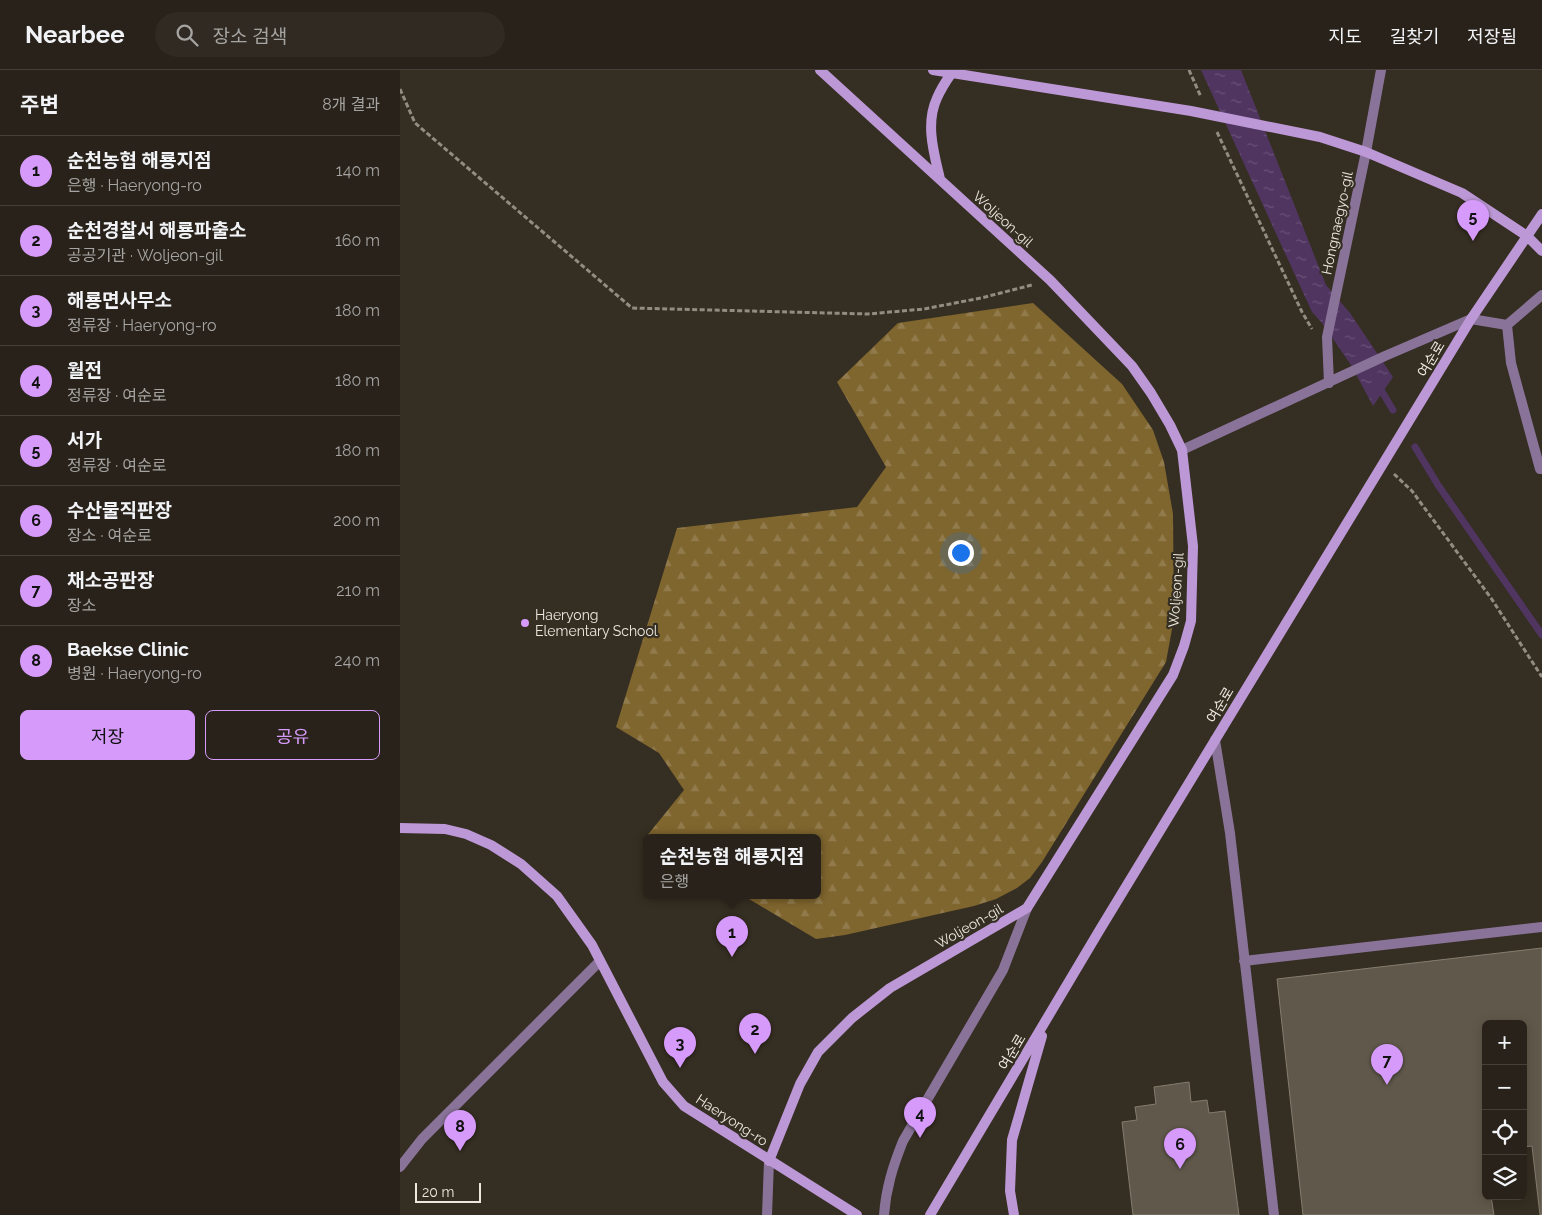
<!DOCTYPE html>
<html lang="ko">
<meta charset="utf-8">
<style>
body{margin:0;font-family:Raleway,"Noto Sans KR",sans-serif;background:#302a23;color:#f1f3f6}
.controls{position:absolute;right:15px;bottom:15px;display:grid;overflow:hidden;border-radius:8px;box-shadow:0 2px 12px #0003}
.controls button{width:45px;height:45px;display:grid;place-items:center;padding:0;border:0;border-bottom:1px solid #443f39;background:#28221a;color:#f1f3f6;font:25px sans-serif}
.scale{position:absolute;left:15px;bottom:12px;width:66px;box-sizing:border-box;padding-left:5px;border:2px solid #ece8e0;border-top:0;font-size:14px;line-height:18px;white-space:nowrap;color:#ece8e0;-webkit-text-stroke:4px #352e22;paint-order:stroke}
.you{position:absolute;left:560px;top:482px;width:18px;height:18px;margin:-12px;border:4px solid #fff;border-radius:50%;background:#1a73e8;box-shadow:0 0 0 8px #1a73e833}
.badge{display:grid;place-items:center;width:32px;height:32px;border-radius:50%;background:#d69bfa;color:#111;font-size:16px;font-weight:700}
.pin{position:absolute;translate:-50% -41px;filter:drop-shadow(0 1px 2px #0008)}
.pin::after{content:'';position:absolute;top:26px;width:18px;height:15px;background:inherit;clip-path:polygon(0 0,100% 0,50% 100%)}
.popup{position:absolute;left:243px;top:764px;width:178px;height:65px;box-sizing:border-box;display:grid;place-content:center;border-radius:8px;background:#28221a;filter:drop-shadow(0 1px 4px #0005);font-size:16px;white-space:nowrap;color:#a5a4a2}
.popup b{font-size:19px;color:#f1f3f6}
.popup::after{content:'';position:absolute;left:50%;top:100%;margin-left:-10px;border:10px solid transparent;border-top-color:#28221a}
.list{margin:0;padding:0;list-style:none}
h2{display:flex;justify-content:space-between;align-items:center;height:65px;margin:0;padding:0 20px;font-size:21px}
h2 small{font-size:16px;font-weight:400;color:#a5a4a2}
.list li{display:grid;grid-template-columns:32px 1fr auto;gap:15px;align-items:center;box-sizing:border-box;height:70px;padding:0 20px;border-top:1px solid #443f39}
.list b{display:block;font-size:19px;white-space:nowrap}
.list p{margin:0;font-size:16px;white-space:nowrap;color:#a5a4a2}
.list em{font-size:16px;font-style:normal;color:#a5a4a2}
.actions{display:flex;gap:10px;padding:15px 20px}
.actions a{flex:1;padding:11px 0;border:1px solid #d69bfa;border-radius:8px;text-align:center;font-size:18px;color:#d69bfa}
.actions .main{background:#d69bfa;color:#111}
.icon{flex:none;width:28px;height:28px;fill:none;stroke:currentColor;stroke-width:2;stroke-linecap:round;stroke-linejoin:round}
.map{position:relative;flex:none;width:1142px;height:1145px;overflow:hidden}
header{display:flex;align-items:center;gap:30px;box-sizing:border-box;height:70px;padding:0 25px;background:#28221a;border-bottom:1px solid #443f39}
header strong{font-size:24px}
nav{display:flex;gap:28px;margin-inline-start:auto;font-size:18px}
.search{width:350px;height:45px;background:#302a23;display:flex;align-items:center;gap:12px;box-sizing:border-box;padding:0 18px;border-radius:28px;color:#a5a4a2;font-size:19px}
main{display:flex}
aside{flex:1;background:#28221a}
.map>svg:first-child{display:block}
.forest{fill:url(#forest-firs)}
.water{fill:url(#water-ripples)}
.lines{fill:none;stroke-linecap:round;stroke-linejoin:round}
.stream{stroke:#503561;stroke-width:7}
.building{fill:#60594b;stroke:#847d6e}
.path{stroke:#928d83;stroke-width:3;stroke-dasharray:5 2.5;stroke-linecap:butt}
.lane{stroke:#8a7399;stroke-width:10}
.street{stroke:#8a7399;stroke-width:10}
.secondary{stroke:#bd98d6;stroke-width:10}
.poi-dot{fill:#d69bfa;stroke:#352e22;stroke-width:2}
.labels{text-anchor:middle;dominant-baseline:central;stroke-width:4.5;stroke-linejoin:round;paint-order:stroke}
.street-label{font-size:14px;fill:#ece8e0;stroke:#352e22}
.poi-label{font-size:14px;fill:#ece8e0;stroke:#352e22;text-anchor:start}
</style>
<header>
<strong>Nearbee</strong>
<div class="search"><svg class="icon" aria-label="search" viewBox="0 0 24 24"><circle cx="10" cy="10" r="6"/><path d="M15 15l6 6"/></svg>장소 검색</div>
<nav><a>지도</a><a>길찾기</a><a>저장됨</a></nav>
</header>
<main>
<aside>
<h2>주변<small>8개 결과</small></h2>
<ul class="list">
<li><span class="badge">1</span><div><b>순천농협 해룡지점</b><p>은행 · Haeryong-ro</p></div><em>140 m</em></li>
<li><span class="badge">2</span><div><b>순천경찰서 해룡파출소</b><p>공공기관 · Woljeon-gil</p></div><em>160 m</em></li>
<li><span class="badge">3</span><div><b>해룡면사무소</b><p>정류장 · Haeryong-ro</p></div><em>180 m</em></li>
<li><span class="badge">4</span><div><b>월전</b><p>정류장 · 여순로</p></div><em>180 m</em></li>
<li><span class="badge">5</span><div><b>서가</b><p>정류장 · 여순로</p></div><em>180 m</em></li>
<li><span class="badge">6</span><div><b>수산물직판장</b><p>장소 · 여순로</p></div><em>200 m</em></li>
<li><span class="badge">7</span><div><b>채소공판장</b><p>장소</p></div><em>210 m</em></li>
<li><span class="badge">8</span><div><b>Baekse Clinic</b><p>병원 · Haeryong-ro</p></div><em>240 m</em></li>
</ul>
<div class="actions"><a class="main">저장</a><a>공유</a></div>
</aside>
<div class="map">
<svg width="1142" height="1145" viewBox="0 0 1142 1145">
<defs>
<pattern id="forest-firs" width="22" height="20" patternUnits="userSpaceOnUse" patternTransform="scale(1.25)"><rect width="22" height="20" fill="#7f652e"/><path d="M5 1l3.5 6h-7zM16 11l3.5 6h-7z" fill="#917b4c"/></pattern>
<pattern id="water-ripples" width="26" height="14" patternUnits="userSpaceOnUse" patternTransform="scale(1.25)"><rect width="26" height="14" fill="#503561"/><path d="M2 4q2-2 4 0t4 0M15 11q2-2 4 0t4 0" fill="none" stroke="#695277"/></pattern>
</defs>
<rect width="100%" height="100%" fill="#352e22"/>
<path class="forest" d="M633 233 722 314 753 360 764 392 773 444 774 548 766 592 642 792 630 808 617 818 596 829 574 836 445 865 416 869 344 826H417V768H247V770L246 767 284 720 259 683 216 657 277 458 457 437 486 397 437 312 498 253Z"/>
<path class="water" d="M801 0H841L926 215 950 243 993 307 973 336 951 295 922 253 912 242Z"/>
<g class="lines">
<path class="stream" d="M978 315 993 340
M1015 377 1038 415 1142 565"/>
</g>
<path class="building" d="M1142 878V1145H1140L1132 1076 1123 1077V954H1086V1126H1091L1094 1145H903L877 909Z
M789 1012 791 1032 807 1030 809 1043 825 1041 839 1145H733L722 1052 737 1050 735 1037 756 1034 754 1017Z"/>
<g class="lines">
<path class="path" d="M789 0 801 27
M0 19 15 53 232 238 468 244 524 239 581 228 632 215
M817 62 902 242 912 259
M994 404 1012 421 1091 528 1142 607"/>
<path class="lane" d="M1071 249 1107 255 1142 225
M1107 255 1111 293 1140 399H1142
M815 670 830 763 874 1145
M844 891 1142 857
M484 1145C486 1118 493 1096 503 1071L603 900 627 838"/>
<path class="street" d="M929 313 927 267 966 82 981 0
M782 380 985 286 1071 249
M0 1097 22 1069 200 891
M367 1145 369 1091"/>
<path class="secondary" d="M533 0 791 41 920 67 966 82 1062 123 1127 166 1142 181
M540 109C534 83 525 54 537 28 541 19 546 11 551 4
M0 758 45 759 66 764 91 775 121 794 157 826 192 875 263 1012 284 1036 457 1145
M369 1091 400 1014 418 982 452 948 490 918 627 838 773 605 784 576 791 551 793 476 782 380 770 355 751 323 732 296 650 210 420 0
M530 1145 699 861 1071 249 1142 144
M614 1145 610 1121 612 1070 642 966"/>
</g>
<circle class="poi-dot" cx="125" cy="553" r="5"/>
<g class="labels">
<g class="street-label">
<text transform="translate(603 149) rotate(42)">Woljeon-gil</text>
<text transform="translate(937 153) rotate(-78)">Hongnaegyo-gil</text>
<text transform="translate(1031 289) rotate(-59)">여순로</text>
<text transform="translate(776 520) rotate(-86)">Woljeon-gil</text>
<text transform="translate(820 635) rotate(-59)">여순로</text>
<text transform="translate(569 856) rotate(-30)">Woljeon-gil</text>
<text transform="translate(612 982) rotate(-59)">여순로</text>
<text transform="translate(332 1050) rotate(33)">Haeryong-ro</text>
</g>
<g class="poi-label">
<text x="135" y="545">Haeryong<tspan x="135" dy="16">Elementary School</tspan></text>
</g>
</g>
</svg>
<div class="controls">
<button>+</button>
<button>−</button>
<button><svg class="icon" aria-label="locate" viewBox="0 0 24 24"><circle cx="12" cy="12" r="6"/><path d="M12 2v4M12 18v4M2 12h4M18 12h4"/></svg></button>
<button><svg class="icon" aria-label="layers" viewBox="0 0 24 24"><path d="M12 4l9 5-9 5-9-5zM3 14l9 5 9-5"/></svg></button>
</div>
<div class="scale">20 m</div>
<div class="you"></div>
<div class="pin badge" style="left:332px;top:887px">1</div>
<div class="popup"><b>순천농협 해룡지점</b>은행</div>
<div class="pin badge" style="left:355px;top:984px">2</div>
<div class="pin badge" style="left:280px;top:998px">3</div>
<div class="pin badge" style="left:520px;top:1068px">4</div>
<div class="pin badge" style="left:1073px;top:171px">5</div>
<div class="pin badge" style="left:780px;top:1099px">6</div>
<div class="pin badge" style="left:987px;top:1015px">7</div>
<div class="pin badge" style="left:60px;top:1081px">8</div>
</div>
</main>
